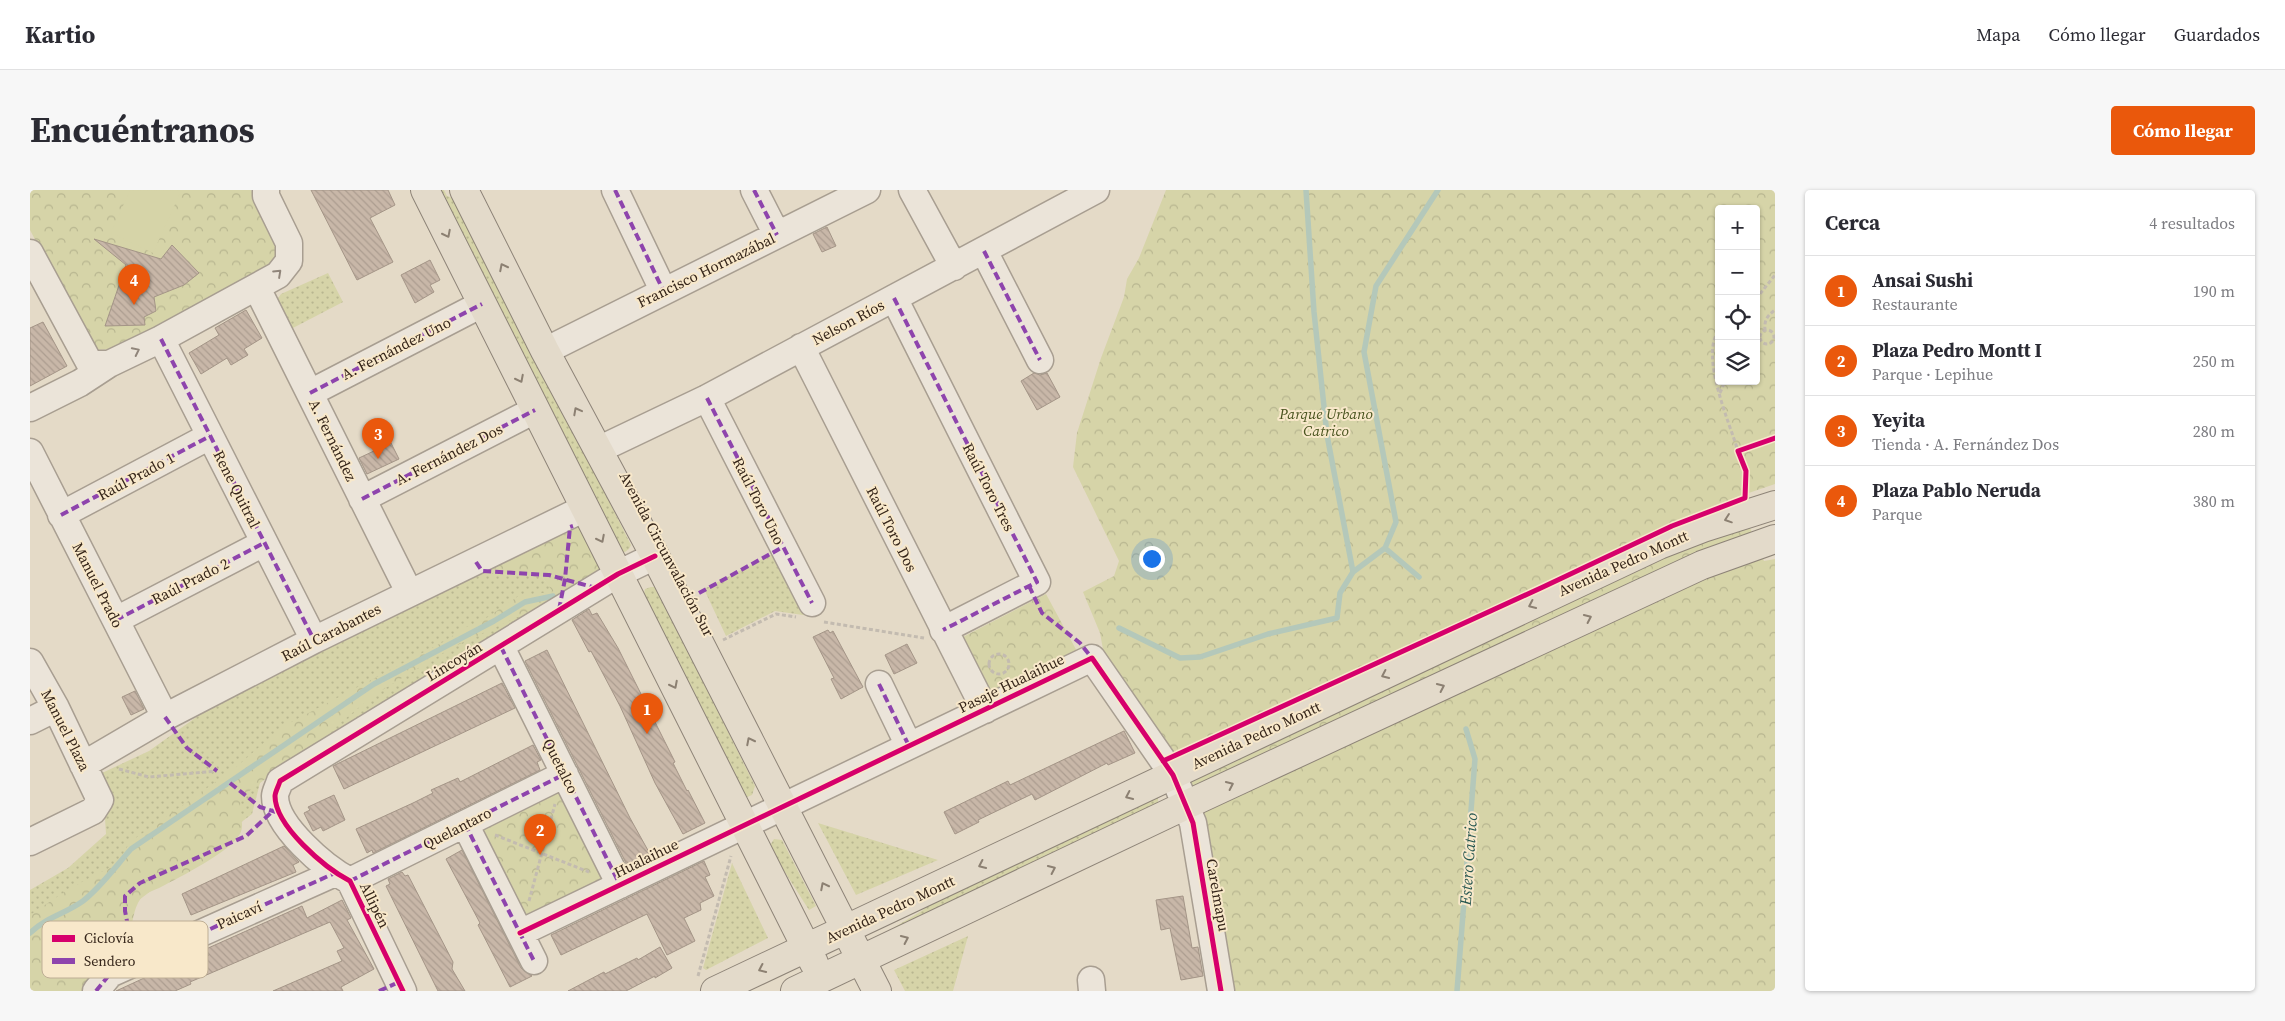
<!DOCTYPE html>
<html lang="es">
<meta charset="utf-8">
<style>
body{margin:0;font-family:"Source Serif 4",serif;background:#f7f7f7;color:#2b2b33}
.controls{position:absolute;right:15px;top:15px;display:grid;overflow:hidden;border-radius:5px;box-shadow:0 1px 4px #0004}
.controls button{width:45px;height:45px;display:grid;place-items:center;padding:0;border:0;border-bottom:1px solid #e1e1e2;background:#fff;color:#2b2b33;font:25px sans-serif}
.you{position:absolute;left:1121px;top:368px;width:18px;height:18px;margin:-12px;border:4px solid #fff;border-radius:50%;background:#1a73e8;box-shadow:0 0 0 8px #1a73e833}
.badge{display:grid;place-items:center;width:32px;height:32px;border-radius:50%;background:#ea580c;color:#fff;font-size:16px;font-weight:700}
.pin{position:absolute;translate:-50% -41px;filter:drop-shadow(0 1px 2px #0008)}
.pin::after{content:'';position:absolute;top:26px;width:18px;height:15px;background:inherit;clip-path:polygon(0 0,100% 0,50% 100%)}
.list{margin:0;padding:0;list-style:none}
h2{display:flex;justify-content:space-between;align-items:center;height:65px;margin:0;padding:0 20px;font-size:21px}
h2 small{font-size:16px;font-weight:400;color:#7c7c81}
.list li{display:grid;grid-template-columns:32px 1fr auto;gap:15px;align-items:center;box-sizing:border-box;height:70px;padding:0 20px;border-top:1px solid #e1e1e2}
.list b{display:block;font-size:19px;white-space:nowrap}
.list p{margin:0;font-size:16px;white-space:nowrap;color:#7c7c81}
.list em{font-size:16px;font-style:normal;color:#7c7c81}
.icon{flex:none;width:28px;height:28px;fill:none;stroke:currentColor;stroke-width:2;stroke-linecap:round;stroke-linejoin:round}
.map{position:relative;flex:none;width:1745px;height:801px;overflow:hidden;border-radius:5px}
header{display:flex;align-items:center;gap:30px;box-sizing:border-box;height:70px;padding:0 25px;background:#fff;border-bottom:1px solid #e1e1e2}
header strong{font-size:24px}
nav{display:flex;gap:28px;margin-inline-start:auto;font-size:18px}
.intro{display:flex;align-items:center;justify-content:space-between;box-sizing:border-box;height:120px;padding:0 30px}
h1{margin:0;font-size:35px}
.button{padding:12px 22px;border-radius:5px;background:#ea580c;color:#fff;font-size:18px;font-weight:700}
main{display:flex;gap:30px;padding:0 30px}
aside{flex:1;background:#fff;border-radius:5px;box-shadow:0 1px 4px #0004}
.map>svg:first-child{display:block}
.grass{fill:url(#grass-dots)}
.park{fill:url(#park-crowns);fill-rule:evenodd}
.pitch{fill:#d6d4a8}
.lines{fill:none;stroke-linecap:round;stroke-linejoin:round}
.stream{stroke:#b4c8ba;stroke-width:5.5}
.building{fill:url(#building-back-hatch);stroke:#a49587}
.minor-casing{stroke:#a89e91;stroke-width:29}
.major-casing{stroke:#8e8478;stroke-width:30}
.path{stroke:#c3bbb0;stroke-width:3;stroke-dasharray:4 2.5;stroke-linecap:butt}
.minor{stroke:#ebe4d9;stroke-width:26}
.major{stroke:#e3daca;stroke-width:28}
.quiet{stroke:#8e44ad;stroke-width:4;stroke-dasharray:8 4;stroke-linecap:butt}
.cycleway-casing{stroke:#f8e8ca;stroke-width:8}
.cycleway{stroke:#d6006c;stroke-width:5}
.oneway{stroke:#8c8072}
.oneway2{stroke:#90857a}
.labels{text-anchor:middle;dominant-baseline:central;stroke-width:4;stroke-linejoin:round;paint-order:stroke}
.street-label{font-size:15px;fill:#36261a;stroke:#f8e8ca}
.park-label{font-size:15px;font-style:italic;fill:#49541f;stroke:#f8e8ca}
.water-label{font-size:16px;font-style:italic;fill:#275751;stroke:#f8e8ca}
.key{fill:#f8e8ca;stroke:#beae95;stroke-width:1}
.key-label{font-size:14px;fill:#36261a}
</style>
<header>
<strong>Kartio</strong>
<nav><a>Mapa</a><a>Cómo llegar</a><a>Guardados</a></nav>
</header>
<div class="intro"><h1>Encuéntranos</h1><a class="button">Cómo llegar</a></div>
<main>
<div class="map">
<svg width="1745" height="801" viewBox="0 0 1745 801">
<defs>
<pattern id="grass-dots" width="8" height="8" patternUnits="userSpaceOnUse" patternTransform="scale(1.25)"><rect width="8" height="8" fill="#d6d4a8"/><path d="M2 2h.1M6 6h.1" fill="none" stroke="#b8b690" stroke-width="1.8" stroke-linecap="round"/></pattern>
<pattern id="park-crowns" width="20" height="18" patternUnits="userSpaceOnUse" patternTransform="scale(1.25)"><rect width="20" height="18" fill="#d6d4a8"/><path d="M2 6a3 3 0 1 1 6 0M12 15a3 3 0 1 1 6 0" fill="none" stroke="#b8b690"/></pattern>
<pattern id="building-back-hatch" width="6" height="6" patternUnits="userSpaceOnUse" patternTransform="scale(1.25)"><rect width="6" height="6" fill="#c8b7a8"/><path d="M-1 5l2 2M0 0l6 6M5-1l2 2" fill="none" stroke="#ac9d90"/></pattern>
</defs>
<rect width="100%" height="100%" fill="#e4dac7"/>
<path class="grass" d="M407 0H414L417 6 428 10 601 355 599 359 595 362 586 360Z
M298 83 313 112 261 139 246 111 251 104Z
M750 360 780 426 745 421 696 446 674 399Z
M448 382 512 387 523 401 526 415 452 452 231 589 222 624 0 793V700L38 678 76 644 72 583 119 561 193 508Z
M621 397H626L725 596 722 605 717 607 712 605 613 407 615 399Z
M1128 607V615L858 749 855 743 893 720 915 699Z
M788 633 908 670 826 705Z
M744 649 752 650 786 716 779 720 739 657Z
M702 673 738 748 676 780 673 778Z
M938 746 923 801H875L864 780Z"/>
<path class="park" d="M0 0H221L244 44 248 72 87 159 63 160 0 40Z
M1136 0H1745V294L1707 307 1734 371 1745 369V801H1197L1176 642 1077 481 1070 443 1053 402 1084 386 1089 371 1043 277 1047 243 1071 168 1094 107 1097 89 1109 68ZM1689 19H1726V191H1689Z
M550 331 578 385 423 457 344 505 298 543 215 604C203 619 217 630 210 644 200 662 150 687 131 697 125 700 115 703 111 708 102 720 104 735 97 747 87 767 69 784 54 801H0V725L42 697 87 674 100 652 204 579 252 537 415 451 434 438 452 431 490 405 523 402 512 387 448 382Z
M1016 404 1049 465 969 507 955 504 927 450Z
M529 597 577 690 497 731 443 639Z"/>
<path class="pitch" d="M100 0 151 1 123 63 81 43Z"/>
<g class="lines">
<path class="stream" d="M1276 0 1284 122 1297 245 1323 382
M1389 387 1355 358 1366 332 1334 162 1346 96 1408 0
M1089 438 1150 468 1170 467 1238 444 1307 428 1310 403 1323 382 1355 358
M0 743C18 726 35 724 53 711 71 697 86 676 101 659L344 494 464 431 495 412 523 406
M1427 801 1445 569 1436 539"/>
</g>
<path class="building" d="M281 0H358L365 15 340 28 363 72 327 90Z
M797 37 806 56 792 62 783 44Z
M64 49 131 69 142 55 169 83 154 95 124 107 126 121 114 127 115 135 75 136 96 75Z
M400 70 410 90 400 95 404 102 385 113 371 85Z
M216 120 232 148 214 159 218 165 201 175 197 168 171 184 159 163 189 145 185 138Z
M13 132 37 176 0 196V138Z
M1004 183 1010 185 1017 183 1030 207 1007 220 991 191Z
M361 253 369 269 337 284 329 268Z
M559 419 562 425 567 423 588 458 645 572 643 573 657 601 658 600 675 633 653 644 625 593 590 516 561 461 559 462 542 430Z
M798 440 800 443 803 441 833 497 811 509 801 489 804 488 783 447Z
M877 454 887 473 864 484 855 465Z
M517 460 600 628 620 664 597 675 495 471Z
M472 493 485 518 314 599 303 576Z
M105 501 114 519 101 525 92 507Z
M1094 541 1105 563 1078 575 1077 573 1005 610 1002 604 948 630 949 632 925 644 914 622 978 591 980 595Z
M503 555 511 570 507 572 510 580 343 663 342 660 337 663 326 639 383 613 403 603 401 600 428 588 430 592Z
M304 605 315 630 293 641 291 637 283 641 274 623 280 620 278 617Z
M254 656 269 672 263 675 266 682 161 725 152 704Z
M432 660 491 778 502 786 480 797 448 735 450 733 416 669Z
M674 671 680 685 675 687 684 706 670 713 671 720 654 728 665 751 637 765 617 724 531 765 521 745Z
M372 682 375 686 378 685 423 772 422 779 435 801H408L356 696 360 694 358 689Z
M1153 706 1162 758 1168 757 1173 786 1151 790 1140 738 1131 740 1126 710Z
M312 710 321 728 317 730 344 779 311 797 313 801H243L312 771 307 761 314 758 300 732 160 792 161 794 145 801H86L151 771 154 777 179 765 176 759 272 716 277 728Z
M630 757 642 778 625 788V786L596 801H538L574 782 575 784 607 768 608 770Z"/>
<g class="lines">
<defs>
<path id="minor" d="M585 0 633 100
M724 0 747 45
M882 0 924 77
M954 61 1010 170
M0 63 60 174H79L131 149 248 85 259 71V53L236 6V0
M227 98 379 402
M864 108 1007 392 913 440
M131 149 284 450
M771 157 955 520
M515 161 837 0
M280 203 452 114
M677 208 782 413
M0 218 50 193 79 174
M568 260 677 208 1066 0
M0 262 135 527
M332 309 505 220
M31 325 180 246
M86 430 234 353
M471 457 590 695
M0 472 26 518 70 610 63 621 0 652
M849 494 879 556
M0 531 26 518
M53 575 135 527 284 450 555 318
M435 634 504 771
M320 691 535 584
M490 743 1062 468 1143 585 1163 633 1191 801
M1061 790 1062 801
M66 801 80 784 305 683
M373 801 320 691C295 678 245 636 245 606 245 602 249 595 250 591L588 384 625 366"/>
<path id="major" d="M395 0 784 773
M434 0 515 161 625 366 847 801
M685 801 1629 355 1673 338 1745 315
M765 801 1156 615 1672 375 1745 349"/>
</defs>
<use href="#minor" class="minor-casing"/>
<use href="#major" class="major-casing"/>
<path class="path" d="M1726 109 1745 85
M1730 147a7 7 0 1 1 14 0a7 7 0 1 1-14 0Z
M1689 141C1669 164 1700 234 1708 261
M1735 141C1734 130 1737 126 1745 120
M1726 157 1731 149
M1690 203 1695 191
M794 432 894 448
M693 450 746 424 766 427
M959 474a10 10 0 1 1 20 0a10 10 0 1 1-20 0Z
M89 579 119 587 187 581
M465 645 559 682
M499 711 525 614
M668 786 701 666"/>
<use href="#minor" class="minor"/>
<use href="#major" class="major"/>
<path class="quiet" d="M585 0 633 100
M724 0 747 45
M954 61 1010 170
M864 108 1007 392 913 440
M131 149 284 450
M280 203 452 114
M677 208 782 413
M332 309 505 220
M31 325 180 246
M446 372 452 381 519 385 566 398
M999 396 1012 423 1050 453 1062 468 1058 470
M669 403 753 357
M529 420 535 389 540 337 543 336
M86 430 234 353
M471 457 590 695
M849 494 879 556
M135 527 157 558 187 581
M200 593 230 617 246 622
M435 634 504 771
M320 691 535 584
M105 772 95 721V706L110 693 216 646 244 620
M66 801 80 784 305 683
M349 801 369 792"/>
<defs>
<path id="cycleway" d="M1133 571 1513 397 1642 336 1715 308 1716 281 1708 261 1745 248
M490 743 1062 468 1143 585 1163 633 1191 801
M373 801 320 691C295 678 245 636 245 606 245 602 249 595 250 591L588 384 625 366"/>
</defs>
<use href="#cycleway" class="cycleway-casing"/>
<use href="#cycleway" class="cycleway"/>
</g>
<defs><path id="oneway-chevron" d="M-2-3.5L2.5 0L-2 3.5" fill="none" stroke-width="1.6" stroke-linecap="round" stroke-linejoin="round" transform="scale(1.25)"/></defs>
<g class="oneway">
<use href="#oneway-chevron" transform="translate(417 44) rotate(63)"/>
<use href="#oneway-chevron" transform="translate(473 77) rotate(-117)"/>
<use href="#oneway-chevron" transform="translate(490 189) rotate(63)"/>
<use href="#oneway-chevron" transform="translate(547 221) rotate(-118)"/>
<use href="#oneway-chevron" transform="translate(1698 329) rotate(161)"/>
<use href="#oneway-chevron" transform="translate(571 349) rotate(63)"/>
<use href="#oneway-chevron" transform="translate(1502 415) rotate(155)"/>
<use href="#oneway-chevron" transform="translate(1558 428) rotate(-25)"/>
<use href="#oneway-chevron" transform="translate(1355 485) rotate(155)"/>
<use href="#oneway-chevron" transform="translate(644 495) rotate(63)"/>
<use href="#oneway-chevron" transform="translate(1411 497) rotate(-25)"/>
<use href="#oneway-chevron" transform="translate(720 551) rotate(-117)"/>
<use href="#oneway-chevron" transform="translate(1200 595) rotate(-25)"/>
<use href="#oneway-chevron" transform="translate(1099 606) rotate(155)"/>
<use href="#oneway-chevron" transform="translate(952 675) rotate(155)"/>
<use href="#oneway-chevron" transform="translate(1022 679) rotate(-25)"/>
<use href="#oneway-chevron" transform="translate(794 696) rotate(-117)"/>
<use href="#oneway-chevron" transform="translate(875 749) rotate(-25)"/>
<use href="#oneway-chevron" transform="translate(732 779) rotate(155)"/>
</g>
<g class="oneway2">
<use href="#oneway-chevron" transform="translate(248 83) rotate(-43)"/>
<use href="#oneway-chevron" transform="translate(106 161) rotate(-26)"/>
</g>
<g class="labels">
<g class="street-label">
<text transform="translate(676 80) rotate(-26)">Francisco Hormazábal</text>
<text transform="translate(818 132) rotate(-28)">Nelson Ríos</text>
<text transform="translate(366 158) rotate(-27)">A. Fernández Uno</text>
<text transform="translate(303 250) rotate(64)">A. Fernández</text>
<text transform="translate(419 264) rotate(-27)">A. Fernández Dos</text>
<text transform="translate(106 286) rotate(-28)">Raúl Prado 1</text>
<text transform="translate(959 297) rotate(63)">Raúl Toro Tres</text>
<text transform="translate(207 299) rotate(63)">Rene Quitral</text>
<text transform="translate(729 311) rotate(63)">Raúl Toro Uno</text>
<text transform="translate(862 339) rotate(63)">Raúl Toro Dos</text>
<text transform="translate(637 364) rotate(62)">Avenida Circunvalación Sur</text>
<text transform="translate(1593 373) rotate(-24)">Avenida Pedro Montt</text>
<text transform="translate(160 391) rotate(-27)">Raúl Prado 2</text>
<text transform="translate(68 395) rotate(63)">Manuel Prado</text>
<text transform="translate(301 442) rotate(-27)">Raúl Carabantes</text>
<text transform="translate(424 471) rotate(-31)">Lincoyán</text>
<text transform="translate(981 493) rotate(-26)">Pasaje Hualaihue</text>
<text transform="translate(36 540) rotate(63)">Manuel Plaza</text>
<text transform="translate(1226 545) rotate(-25)">Avenida Pedro Montt</text>
<text transform="translate(531 576) rotate(63)">Quetalco</text>
<text transform="translate(427 638) rotate(-27)">Quelantaro</text>
<text transform="translate(616 668) rotate(-26)">Hualaihue</text>
<text transform="translate(1188 705) rotate(80)">Carelmapu</text>
<text transform="translate(345 715) rotate(64)">Allipén</text>
<text transform="translate(860 719) rotate(-25)">Avenida Pedro Montt</text>
<text transform="translate(209 725) rotate(-24)">Paicaví</text>
</g>
<g class="park-label">
<text x="1296" y="223">Parque Urbano<tspan x="1296" dy="17">Catrico</tspan></text>
</g>
<g class="water-label">
<text transform="translate(1438 669) rotate(-86)">Estero Catrico</text>
</g>
</g>
<rect x="12" y="731" width="166" height="57" rx="8" class="key"/>
<rect x="22" y="745" width="23" height="7" fill="#d6006c"/>
<rect x="22" y="768" width="23" height="6" fill="#8e44ad"/>
<g class="key-label">
<text x="54" y="753">Ciclovía</text>
<text x="54" y="776">Sendero</text>
</g>
</svg>
<div class="controls">
<button>+</button>
<button>−</button>
<button><svg class="icon" aria-label="locate" viewBox="0 0 24 24"><circle cx="12" cy="12" r="6"/><path d="M12 2v4M12 18v4M2 12h4M18 12h4"/></svg></button>
<button><svg class="icon" aria-label="layers" viewBox="0 0 24 24"><path d="M12 4l9 5-9 5-9-5zM3 14l9 5 9-5"/></svg></button>
</div>
<div class="you"></div>
<div class="pin badge" style="left:617px;top:544px">1</div>
<div class="pin badge" style="left:510px;top:665px">2</div>
<div class="pin badge" style="left:348px;top:269px">3</div>
<div class="pin badge" style="left:104px;top:115px">4</div>
</div>
<aside>
<h2>Cerca<small>4 resultados</small></h2>
<ul class="list">
<li><span class="badge">1</span><div><b>Ansai Sushi</b><p>Restaurante</p></div><em>190 m</em></li>
<li><span class="badge">2</span><div><b>Plaza Pedro Montt I</b><p>Parque · Lepihue</p></div><em>250 m</em></li>
<li><span class="badge">3</span><div><b>Yeyita</b><p>Tienda · A. Fernández Dos</p></div><em>280 m</em></li>
<li><span class="badge">4</span><div><b>Plaza Pablo Neruda</b><p>Parque</p></div><em>380 m</em></li>
</ul>
</aside>
</main>
